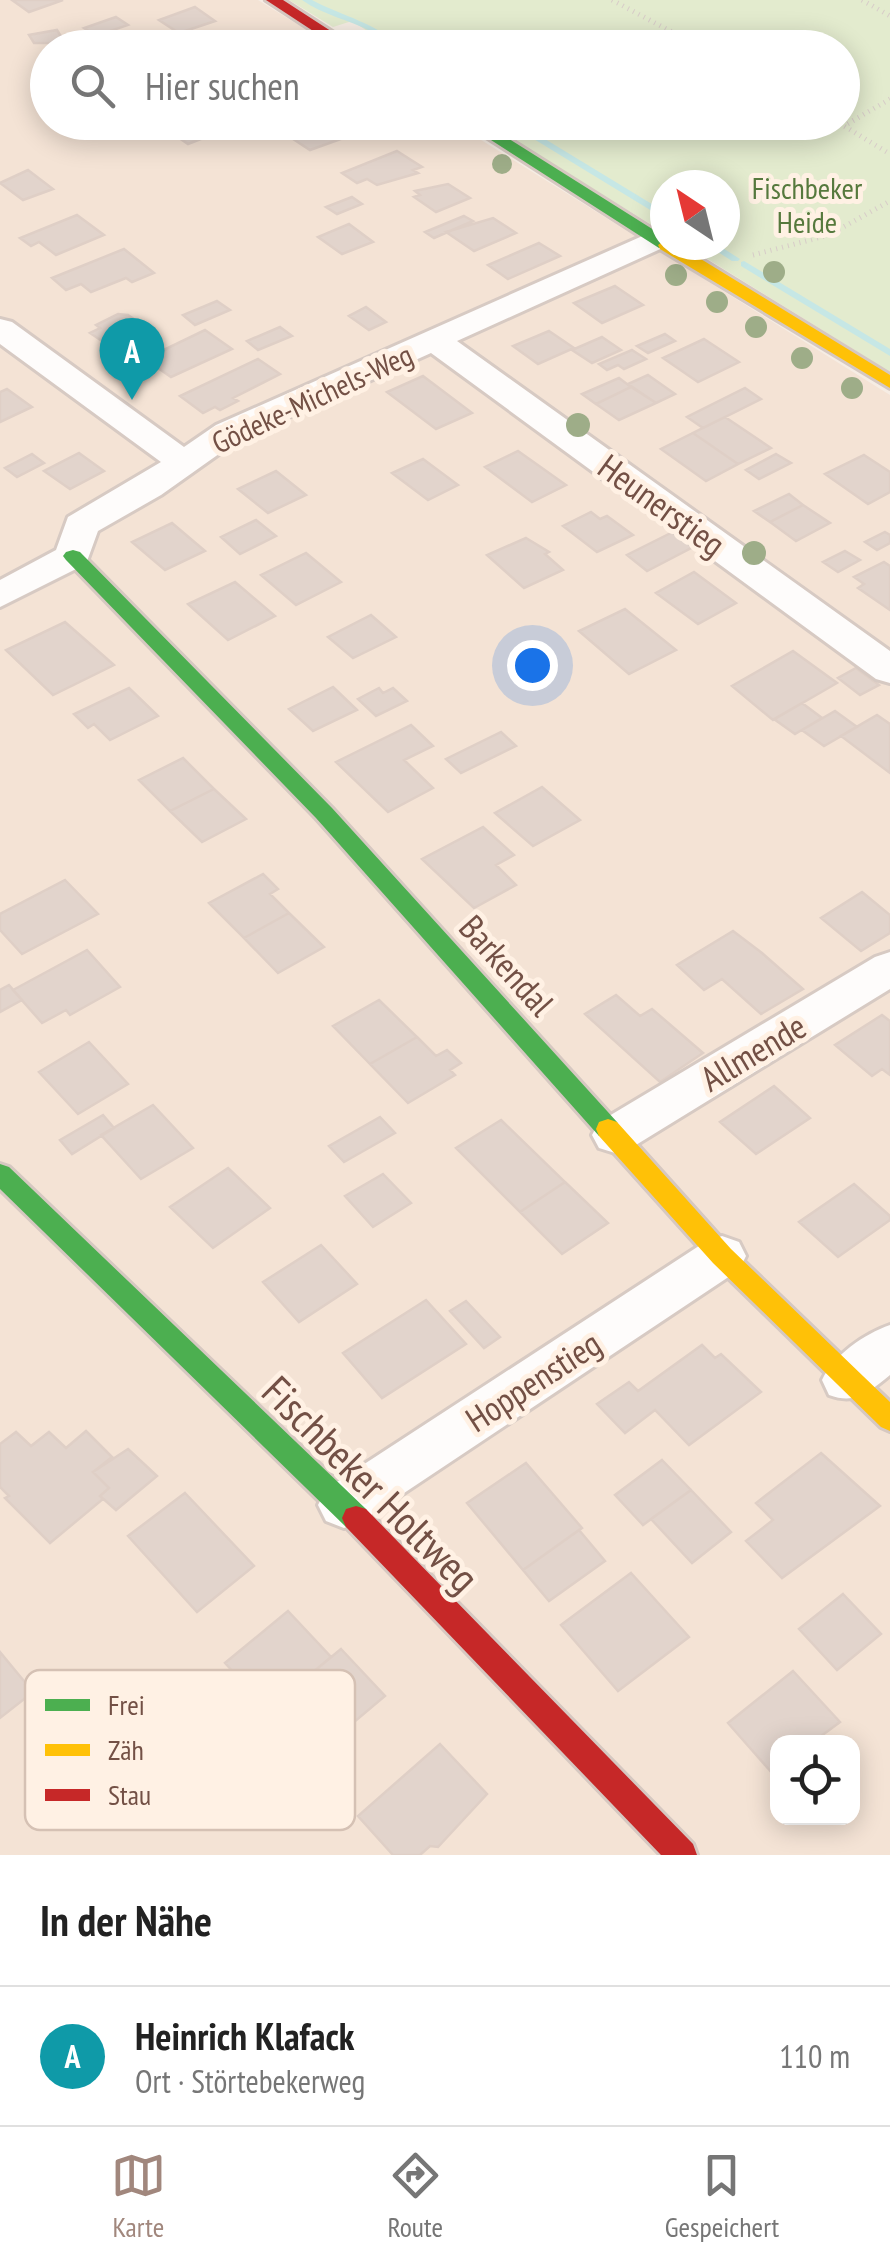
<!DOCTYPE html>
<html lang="de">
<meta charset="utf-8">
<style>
body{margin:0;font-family:"PT Sans Narrow",sans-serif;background:#f2f2f2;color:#222}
.controls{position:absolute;right:30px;bottom:30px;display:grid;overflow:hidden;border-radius:20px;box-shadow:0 5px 25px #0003}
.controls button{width:90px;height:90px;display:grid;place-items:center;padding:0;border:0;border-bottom:2px solid #e0e0e0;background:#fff;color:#222;font:50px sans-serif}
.compass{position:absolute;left:650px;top:170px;width:90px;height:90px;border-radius:50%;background:#fff;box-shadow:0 5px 25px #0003;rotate:325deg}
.you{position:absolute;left:532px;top:665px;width:35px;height:35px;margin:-25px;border:8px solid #fff;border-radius:50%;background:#1a73e8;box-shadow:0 0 0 15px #1a73e833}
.badge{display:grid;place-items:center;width:65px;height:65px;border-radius:50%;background:#a1877d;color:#fff;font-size:32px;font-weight:700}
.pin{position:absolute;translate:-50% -82px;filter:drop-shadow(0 2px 5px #0008)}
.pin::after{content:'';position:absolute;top:52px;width:35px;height:30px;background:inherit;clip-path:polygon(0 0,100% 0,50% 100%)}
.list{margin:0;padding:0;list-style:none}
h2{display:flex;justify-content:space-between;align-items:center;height:130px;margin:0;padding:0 40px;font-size:42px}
h2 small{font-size:32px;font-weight:400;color:#767676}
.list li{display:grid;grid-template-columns:65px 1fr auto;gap:30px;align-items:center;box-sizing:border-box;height:140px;padding:0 40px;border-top:2px solid #e0e0e0}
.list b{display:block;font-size:38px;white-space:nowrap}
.list p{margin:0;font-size:32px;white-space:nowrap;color:#767676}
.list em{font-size:32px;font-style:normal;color:#767676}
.icon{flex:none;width:55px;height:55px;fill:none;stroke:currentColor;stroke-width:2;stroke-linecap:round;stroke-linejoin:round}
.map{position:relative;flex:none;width:890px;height:1855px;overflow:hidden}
.search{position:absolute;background:#fff;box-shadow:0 5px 25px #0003;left:30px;right:30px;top:30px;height:110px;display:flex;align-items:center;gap:25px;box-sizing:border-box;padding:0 35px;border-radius:55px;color:#767676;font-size:38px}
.sheet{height:270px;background:#fff}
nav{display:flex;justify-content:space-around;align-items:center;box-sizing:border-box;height:140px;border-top:2px solid #e0e0e0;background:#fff;font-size:28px;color:#767676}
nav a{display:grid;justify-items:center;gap:5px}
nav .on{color:#a1877d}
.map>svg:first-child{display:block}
.residential{fill:#f4e3d5;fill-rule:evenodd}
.green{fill:#e3ebce}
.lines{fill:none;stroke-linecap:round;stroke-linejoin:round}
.stream{fill:#c6e7e5;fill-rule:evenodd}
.building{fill:#e2d4cc;stroke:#dfcfc6;stroke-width:2.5}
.street-casing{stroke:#d7cac3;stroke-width:6}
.fast-casing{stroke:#d6c8c1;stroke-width:6}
.slow-casing{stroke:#d6c8c1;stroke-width:6}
.jam-casing{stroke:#d6c8c1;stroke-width:6}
.path{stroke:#d7ccc8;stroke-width:5;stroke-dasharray:1 5;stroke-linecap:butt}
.street{fill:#fefcfb;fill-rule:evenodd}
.fast{fill:#4caf50;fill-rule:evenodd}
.slow{fill:#ffc107;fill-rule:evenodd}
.jam{fill:#c62828;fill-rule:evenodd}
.tree{fill:#9ead88}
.labels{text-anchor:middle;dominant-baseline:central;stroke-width:10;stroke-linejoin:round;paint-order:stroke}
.far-park-label{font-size:30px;fill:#56793d;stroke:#fff1e4}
.far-street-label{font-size:30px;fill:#735045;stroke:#fff1e4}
.street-label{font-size:35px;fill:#735045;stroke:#fff1e4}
.near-street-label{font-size:42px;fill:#735045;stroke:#fff1e4}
.key{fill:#fff1e4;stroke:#d5c1b4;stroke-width:2.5}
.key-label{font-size:28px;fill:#735045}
</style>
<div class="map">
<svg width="890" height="1855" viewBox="0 0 890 1855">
<rect width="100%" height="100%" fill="#f6ede4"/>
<path class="residential" d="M0 0H258L334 47 48 48V122L454 123 890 395V1855H0ZM778 1742H852V1818H778Z"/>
<path class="green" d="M289 0H890V372L685 245H725V185H665V233L486 123 842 122V48L392 47 352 21 333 27Z"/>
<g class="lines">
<path class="stream" d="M302 0H312C342 16 377 23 402 48 389 48 383 39 372 32 350 20 323 15 302 0Z
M506 122H517L665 212V219Z
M707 245H718L740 259 738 261H732Z
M744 261 890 349V356L741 266V262Z"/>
</g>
<path class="building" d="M12 0H63L29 12Z
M195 7 215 21 179 33 159 20Z
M116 17 128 25 84 40 79 37 90 32 84 28Z
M57 30 65 43H34L29 35Z
M222 37 238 48H192Z
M172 122H205L219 132 188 144 162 126Z
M317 122H354L366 130 310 150 287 135Z
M397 151 422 167 413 170 418 173 377 185 367 179 357 183 342 173Z
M28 170 53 189 23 200 0 183Z
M448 184 470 198 436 212 414 197 420 195 415 191Z
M352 197 362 204 337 214 326 207Z
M77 215 104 235 56 255 39 242 31 246 20 238Z
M464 216 473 221 434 238 425 232Z
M493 218 516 233 474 251 446 232Z
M349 224 373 242 342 254 318 237Z
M539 243 560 256 508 279 488 265Z
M124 249 154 273 132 282 126 278 91 292 81 284 66 290 52 278Z
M615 286 643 305 602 323 574 303Z
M217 301 230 310 195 325 183 315Z
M366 307 386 322 369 330 349 316Z
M118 314 128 315 151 331 114 349 90 333 100 328 96 325Z
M280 327 292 336 258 350 247 341Z
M205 330 232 349 171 377 145 359Z
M549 331 574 348 538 364 513 346Z
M665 334 675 341 648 353 637 346Z
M602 337 621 350 592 363 572 350Z
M704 339 739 362 698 382 663 358Z
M157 345 165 350 138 362 130 356Z
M632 350 646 359 624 369 618 365 607 370 599 364Z
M258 359 280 374 233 398 238 401 220 410 215 407 203 413 180 396Z
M648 375 675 394 656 403 628 384Z
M423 376 472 413 436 429 387 392Z
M619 378 631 387 596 404 582 394Z
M631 387 656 403 619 420 596 404Z
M745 388 761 399 703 428 687 417Z
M7 389 32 407 0 422V392Z
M725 417 771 448 738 464 693 433Z
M693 433 738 464 706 481 661 449Z
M518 451 566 485 532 502 485 467Z
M79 453 104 471 70 489 44 471Z
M32 454 44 463 17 477 5 468Z
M776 454 791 463 759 479 746 470Z
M864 455 890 472V492L868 504 825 474Z
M423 459 458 485 428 500 392 473Z
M276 471 306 495 268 513 238 489Z
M789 494 803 505 770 522 754 511Z
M803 505 830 523 796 541 770 522Z
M591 512 600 519 607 516 633 535 597 552 563 526Z
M256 520 276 536 240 554 221 537Z
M172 523 205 551 165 570 132 542Z
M675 531 695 546 647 571 627 555Z
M885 532 890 535V543L877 550 865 542Z
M526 538 549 552 545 554 563 570 524 588 487 555Z
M845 551 860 560 838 572 823 562Z
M306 553 341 582 296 605 261 575Z
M884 562 890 566V610L858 588 864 584 854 577Z
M694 572 736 603 698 624 656 593Z
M235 582 275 616 228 640 188 604Z
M625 609 676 650 629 674 579 631Z
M371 615 396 637 353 658 328 637Z
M65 622 114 665 53 695 6 650Z
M793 651 837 683 773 720 732 686Z
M856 668 879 685 860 695 838 678Z
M333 687 357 710 313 731 289 709Z
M129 688 158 716 110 740 94 724 88 728 74 714Z
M379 688 383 693 393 688 407 701 376 716 358 699Z
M802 703 822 718 795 734 774 719Z
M835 711 857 727 824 746 802 730Z
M877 715 890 724V773L841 736Z
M411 725 433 746 404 760 433 788 388 812 336 762Z
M501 732 516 746 461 773 446 759Z
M183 758 214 789 170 811 139 780Z
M542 787 580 820 533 846 495 813Z
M214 789 246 819 202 842 170 811Z
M483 827 514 855 496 865 516 885 474 908 422 859Z
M263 874 278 889 270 894 289 913 244 938 209 903Z
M65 880 98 914 22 954 0 930V914Z
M862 892 890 915V933L861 951 821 918Z
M289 913 324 947 278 973 244 938Z
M733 931 762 953 803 989 761 1014 722 979 704 990 677 965Z
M87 950 120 987 70 1015 66 1010 42 1023 13 990Z
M9 985 22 1000 0 1012V990Z
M616 995 640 1016 652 1009 703 1053 660 1082 585 1014Z
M379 1000 417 1037 370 1064 333 1026Z
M882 1015 890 1021V1075L882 1069 872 1076 835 1045Z
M417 1037 436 1056 447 1050 461 1063 450 1070 455 1075 408 1103 370 1064Z
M89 1042 128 1084 78 1114 39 1072Z
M774 1086 810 1118 756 1154 720 1122Z
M153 1105 193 1148 141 1179 101 1135Z
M103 1115 114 1128 72 1154 60 1140Z
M380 1117 395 1133 344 1162 329 1146Z
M501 1120 565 1182 520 1212 456 1148Z
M228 1168 270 1208 213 1248 170 1207Z
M383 1174 411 1203 373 1227 345 1196Z
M565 1182 608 1223 562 1254 520 1212Z
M854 1184 890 1216V1220L838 1257 799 1222Z
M321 1245 357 1284 299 1322 263 1282Z
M426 1300 466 1344 382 1398 343 1353Z
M466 1301 500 1337 484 1348 450 1311Z
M702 1345 715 1358 721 1354 761 1392 689 1445 655 1410 625 1433 597 1404 629 1382 638 1391Z
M86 1431 112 1457 93 1472 109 1488 100 1496 103 1499 50 1543 5 1498 9 1496 0 1487V1444L16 1432 31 1446 49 1432 66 1448Z
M128 1449 157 1476 116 1510 100 1496 109 1488 93 1472Z
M821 1453 880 1506 782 1578 746 1541 773 1520 756 1503Z
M662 1460 691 1490 643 1525 615 1495Z
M526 1463 582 1528 523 1570 467 1503Z
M691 1490 731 1532 692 1563 651 1519Z
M185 1493 254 1566 197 1612 128 1536Z
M579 1530 605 1561 549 1601 523 1570Z
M631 1573 689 1637 618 1691 561 1625Z
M843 1594 881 1634 837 1670 799 1629Z
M288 1611 331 1657 268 1710 225 1663Z
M341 1649 385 1696 322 1749 278 1701Z
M0 1652 33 1692 0 1718Z
M793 1671 840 1722 813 1742H778V1770L773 1774 728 1723Z
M440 1744 487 1794 438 1847 430 1846 420 1855H393L358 1816Z"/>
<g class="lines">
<defs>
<path id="street" d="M656 230 665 232 667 246 457 341 890 651V683L876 679 431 353 240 439 161 495 98 531 86 564 0 607V580L56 550 68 517 161 462 0 344V319L12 322 184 447 216 425Z
M890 952V989L631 1148 615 1153 599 1148 592 1135 599 1122 875 957Z
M722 1236 739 1242 746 1256 739 1270 362 1521 344 1528 326 1521 318 1505 326 1489 705 1242Z
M890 1325V1375C869 1392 856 1405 829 1395L822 1380C834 1355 864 1334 890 1325Z"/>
<path id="fast" d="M463 122H482L665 237V245H673L659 248Z
M73 550 80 552 332 808 617 1122 620 1129 617 1136H599L316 818 66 560 63 556 66 552Z
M0 1164 9 1167 366 1509 370 1518 366 1527 356 1530 346 1527 0 1189Z"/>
<path id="slow" d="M665 240V245H678L890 375V388L660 249 658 245Z
M608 1119 617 1122 731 1249 890 1402V1431L881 1427 713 1263 599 1136 596 1129 599 1122Z"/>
<path id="jam" d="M266 0H283L357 48H339Z
M356 1506 366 1509 693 1844 697 1855H661L346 1527 342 1518 346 1509Z"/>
</defs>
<use href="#street" class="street-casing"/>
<use href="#fast" class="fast-casing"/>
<use href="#slow" class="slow-casing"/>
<use href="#jam" class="jam-casing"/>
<path class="path" d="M612 0 702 48
M862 0 890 16
M890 99 844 126 890 154
M753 255 829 235 890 201"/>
<use href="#street" class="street"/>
<use href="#fast" class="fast"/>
<use href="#slow" class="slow"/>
<use href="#jam" class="jam"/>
</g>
<g class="tree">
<circle cx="502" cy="164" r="10"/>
<circle cx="774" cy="272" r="11"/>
<circle cx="676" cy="275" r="11"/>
<circle cx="717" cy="302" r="11"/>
<circle cx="756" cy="327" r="11"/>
<circle cx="802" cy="358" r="11"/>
<circle cx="852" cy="388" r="11"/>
<circle cx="578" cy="425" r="12"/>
<circle cx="754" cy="553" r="12"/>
</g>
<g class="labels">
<g class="far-park-label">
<text x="807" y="187">Fischbeker<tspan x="807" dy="34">Heide</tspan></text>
</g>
<g class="far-street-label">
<text transform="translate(312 398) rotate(-25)">Gödeke-Michels-Weg</text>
</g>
<g class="street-label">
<text transform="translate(662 505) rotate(36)">Heunerstieg</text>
<text transform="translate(507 965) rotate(48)">Barkendal</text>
<text transform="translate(753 1052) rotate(-31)">Allmende</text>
<text transform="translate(533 1381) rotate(-33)">Hoppenstieg</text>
</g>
<g class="near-street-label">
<text transform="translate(371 1484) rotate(45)">Fischbeker Holtweg</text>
</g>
</g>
<rect x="25" y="1670" width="330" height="160" rx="15" class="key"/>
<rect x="45" y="1699" width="45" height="12" fill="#4caf50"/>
<rect x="45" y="1744" width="45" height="12" fill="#ffc107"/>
<rect x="45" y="1789" width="45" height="12" fill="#c62828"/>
<g class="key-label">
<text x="108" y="1715">Frei</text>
<text x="108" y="1760">Zäh</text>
<text x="108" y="1805">Stau</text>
</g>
</svg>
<div class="controls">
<button><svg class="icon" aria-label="locate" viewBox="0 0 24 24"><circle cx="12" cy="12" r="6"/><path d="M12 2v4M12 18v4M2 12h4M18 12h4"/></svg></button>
</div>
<svg class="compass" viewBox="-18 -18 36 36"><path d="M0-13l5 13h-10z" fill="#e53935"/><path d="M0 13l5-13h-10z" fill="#767676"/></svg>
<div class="you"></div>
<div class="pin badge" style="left:132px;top:400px;background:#0f9aa8">A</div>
<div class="search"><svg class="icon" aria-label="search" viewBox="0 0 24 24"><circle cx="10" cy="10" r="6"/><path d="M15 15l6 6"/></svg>Hier suchen</div>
</div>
<section class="sheet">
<h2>In der Nähe<small></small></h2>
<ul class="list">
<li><span class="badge" style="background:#0f9aa8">A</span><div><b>Heinrich Klafack</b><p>Ort · Störtebekerweg</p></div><em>110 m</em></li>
</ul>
</section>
<nav>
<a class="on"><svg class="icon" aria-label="map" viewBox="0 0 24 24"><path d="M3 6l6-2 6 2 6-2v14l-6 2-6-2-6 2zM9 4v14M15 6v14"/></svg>Karte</a>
<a><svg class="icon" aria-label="directions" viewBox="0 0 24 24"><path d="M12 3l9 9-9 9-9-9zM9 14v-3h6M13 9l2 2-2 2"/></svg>Route</a>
<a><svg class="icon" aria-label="saved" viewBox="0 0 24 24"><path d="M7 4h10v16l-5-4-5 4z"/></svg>Gespeichert</a>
</nav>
